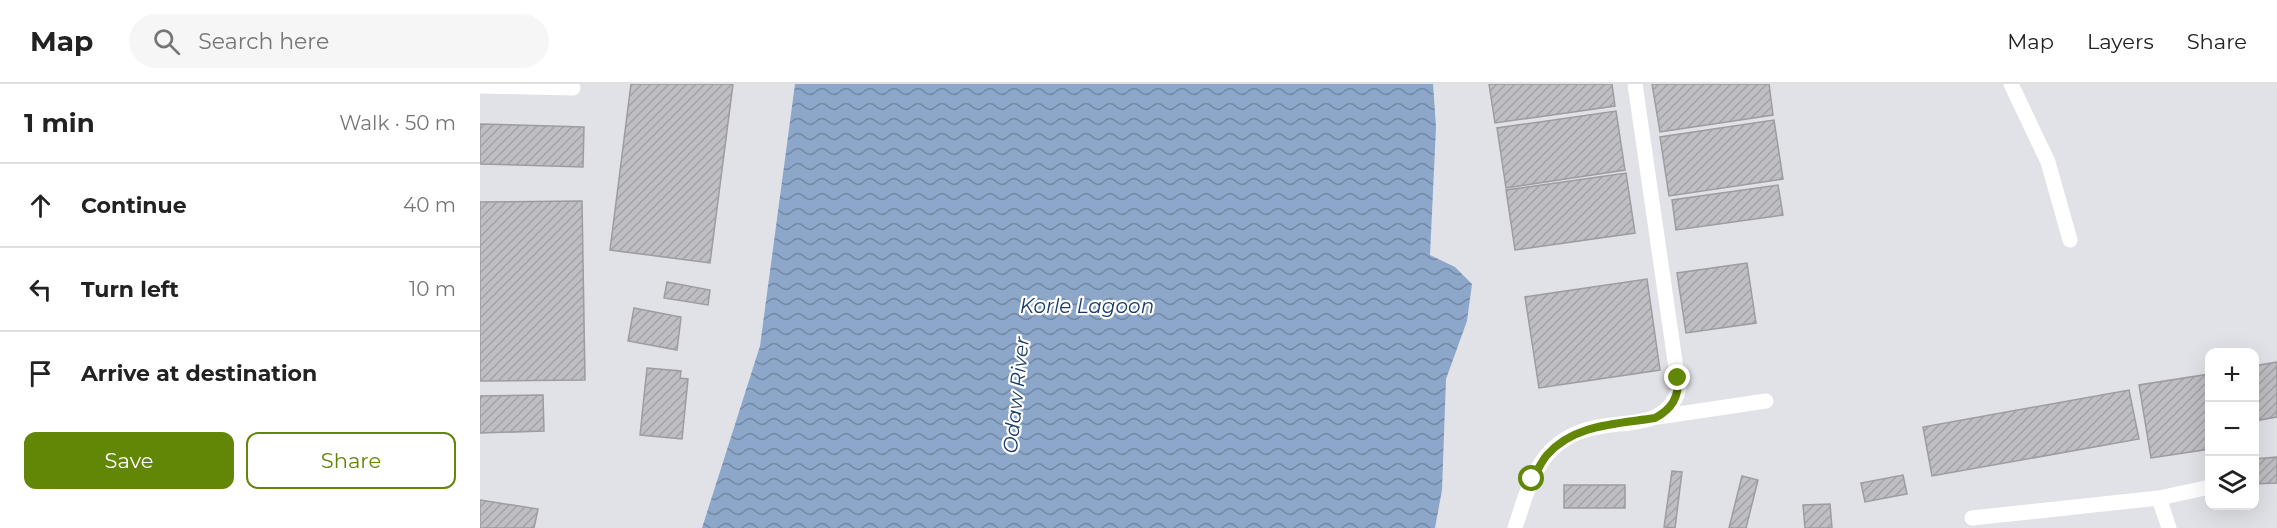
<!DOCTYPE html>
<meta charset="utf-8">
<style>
body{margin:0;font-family:Montserrat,sans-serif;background:#f6f6f6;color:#222}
.controls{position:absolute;right:18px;bottom:18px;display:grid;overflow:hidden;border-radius:12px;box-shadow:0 6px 24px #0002}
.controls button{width:54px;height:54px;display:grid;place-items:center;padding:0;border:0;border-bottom:2px solid #e0e0e0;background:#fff;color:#222;font:30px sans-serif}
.stop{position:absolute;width:18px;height:18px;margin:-14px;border:4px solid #628605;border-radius:50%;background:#fff}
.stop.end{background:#628605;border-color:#fff;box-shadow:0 2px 6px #0008}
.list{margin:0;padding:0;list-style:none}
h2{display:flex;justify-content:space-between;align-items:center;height:78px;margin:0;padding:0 24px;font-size:26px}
h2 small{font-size:20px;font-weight:400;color:#767676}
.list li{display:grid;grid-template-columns:39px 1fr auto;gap:18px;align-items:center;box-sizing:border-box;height:84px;padding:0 24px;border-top:2px solid #e0e0e0}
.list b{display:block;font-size:22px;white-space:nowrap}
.list em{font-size:20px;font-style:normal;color:#767676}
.actions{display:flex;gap:12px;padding:18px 24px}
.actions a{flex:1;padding:14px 0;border:2px solid #628605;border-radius:12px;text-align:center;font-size:21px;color:#628605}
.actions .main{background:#628605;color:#fff}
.icon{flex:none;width:33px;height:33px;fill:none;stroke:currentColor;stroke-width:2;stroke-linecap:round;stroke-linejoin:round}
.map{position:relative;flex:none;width:1797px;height:444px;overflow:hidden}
header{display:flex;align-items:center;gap:36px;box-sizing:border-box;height:84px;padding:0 30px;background:#fff;border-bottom:2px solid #e0e0e0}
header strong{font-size:28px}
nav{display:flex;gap:33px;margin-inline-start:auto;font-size:21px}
.search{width:420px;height:54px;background:#f6f6f6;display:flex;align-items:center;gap:15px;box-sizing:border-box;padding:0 21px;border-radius:33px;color:#767676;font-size:22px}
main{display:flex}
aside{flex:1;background:#fff}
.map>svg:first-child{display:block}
.water{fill:url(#water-waves)}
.building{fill:url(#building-hatch);stroke:#9c9ca1;stroke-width:1.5}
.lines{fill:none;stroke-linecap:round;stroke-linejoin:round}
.lane{stroke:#fff;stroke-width:15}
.route{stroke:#628605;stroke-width:8}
.labels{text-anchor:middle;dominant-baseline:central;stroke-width:4.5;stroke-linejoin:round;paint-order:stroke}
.water-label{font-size:20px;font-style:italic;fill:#193d6a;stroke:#fff}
</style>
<header>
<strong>Map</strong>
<div class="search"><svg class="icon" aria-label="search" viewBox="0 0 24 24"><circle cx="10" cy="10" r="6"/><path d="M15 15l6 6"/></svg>Search here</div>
<nav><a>Map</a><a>Layers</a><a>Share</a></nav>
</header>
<main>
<aside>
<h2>1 min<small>Walk · 50 m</small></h2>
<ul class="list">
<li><svg class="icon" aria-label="ahead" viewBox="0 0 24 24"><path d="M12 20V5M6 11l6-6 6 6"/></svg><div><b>Continue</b></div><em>40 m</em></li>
<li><svg class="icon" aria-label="left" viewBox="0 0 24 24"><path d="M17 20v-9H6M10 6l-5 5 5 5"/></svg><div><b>Turn left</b></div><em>10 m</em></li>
<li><svg class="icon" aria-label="arrive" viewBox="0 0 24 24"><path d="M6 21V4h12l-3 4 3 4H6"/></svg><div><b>Arrive at destination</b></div></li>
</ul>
<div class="actions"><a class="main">Save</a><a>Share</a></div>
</aside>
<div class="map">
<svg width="1797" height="444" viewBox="0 0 1797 444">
<defs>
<pattern id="water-waves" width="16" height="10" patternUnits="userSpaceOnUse" patternTransform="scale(1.5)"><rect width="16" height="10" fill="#8da7ca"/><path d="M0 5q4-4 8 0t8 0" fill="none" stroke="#7287a3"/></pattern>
<pattern id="building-hatch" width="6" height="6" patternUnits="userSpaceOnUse" patternTransform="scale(1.5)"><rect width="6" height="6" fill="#bebec3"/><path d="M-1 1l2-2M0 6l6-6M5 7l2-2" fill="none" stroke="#a2a2a7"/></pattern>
</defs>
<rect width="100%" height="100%" fill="#e0e2e7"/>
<path class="water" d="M315 0H953L956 43 950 171 975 183 992 200 987 237 966 295 962 406 955 444H222L280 262Z"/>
<path class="building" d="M151 0H253L230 179 130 166Z
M1009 0H1132L1135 22 1015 39Z
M1172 0H1289L1293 31 1180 48Z
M1136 27 1145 86 1026 104 1017 44Z
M1294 36 1303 95 1189 112 1180 53Z
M0 40 104 43 103 83 0 80Z
M1146 89 1155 149 1035 166 1026 106Z
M1298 101 1303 131 1196 146 1192 116Z
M102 117 105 296 0 297V118Z
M1267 179 1276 239 1206 249 1197 189Z
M1167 195 1180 286 1059 304 1045 213Z
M187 198 230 206 228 221 184 214Z
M154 224 201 233 197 266 148 257Z
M1797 278V333L1774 337V282Z
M167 284 201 287 200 294 208 295 202 355 160 351Z
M1730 290V365L1671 374 1659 301Z
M1649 306 1659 355 1452 392 1443 343Z
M63 311 64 347 0 349V312Z
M1797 373V399L1774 400V375Z
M1192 387 1202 388 1195 444 1184 443Z
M1423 391 1427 410 1385 418 1381 399Z
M1262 392 1278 396 1266 444H1249Z
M1084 401H1145V424H1084Z
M0 416 58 425 54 444H0Z
M1350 420 1352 444H1325L1323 421Z"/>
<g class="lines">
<path class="lane" d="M1531 0 1568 78 1590 156
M0 2 93 4
M1178 333 1286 317
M1492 434 1679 414
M1035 444C1043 420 1050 392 1066 372 1077 359 1093 349 1109 345 1143 335 1186 347 1199 305L1155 0
M1689 444 1679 414 1730 403"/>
</g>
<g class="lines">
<path class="route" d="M1052 395C1057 388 1061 378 1067 371 1094 340 1137 340 1175 334 1192 325 1199 313 1198 294"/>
</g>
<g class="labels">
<g class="water-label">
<text x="607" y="222">Korle Lagoon</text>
<text transform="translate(536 311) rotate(-84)">Odaw River</text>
</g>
</g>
</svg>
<div class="controls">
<button>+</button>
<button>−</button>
<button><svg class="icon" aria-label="layers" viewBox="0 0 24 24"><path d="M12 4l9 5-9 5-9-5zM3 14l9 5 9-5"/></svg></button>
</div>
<div class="stop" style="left:1052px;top:395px"></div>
<div class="stop end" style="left:1198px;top:294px"></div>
</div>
</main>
